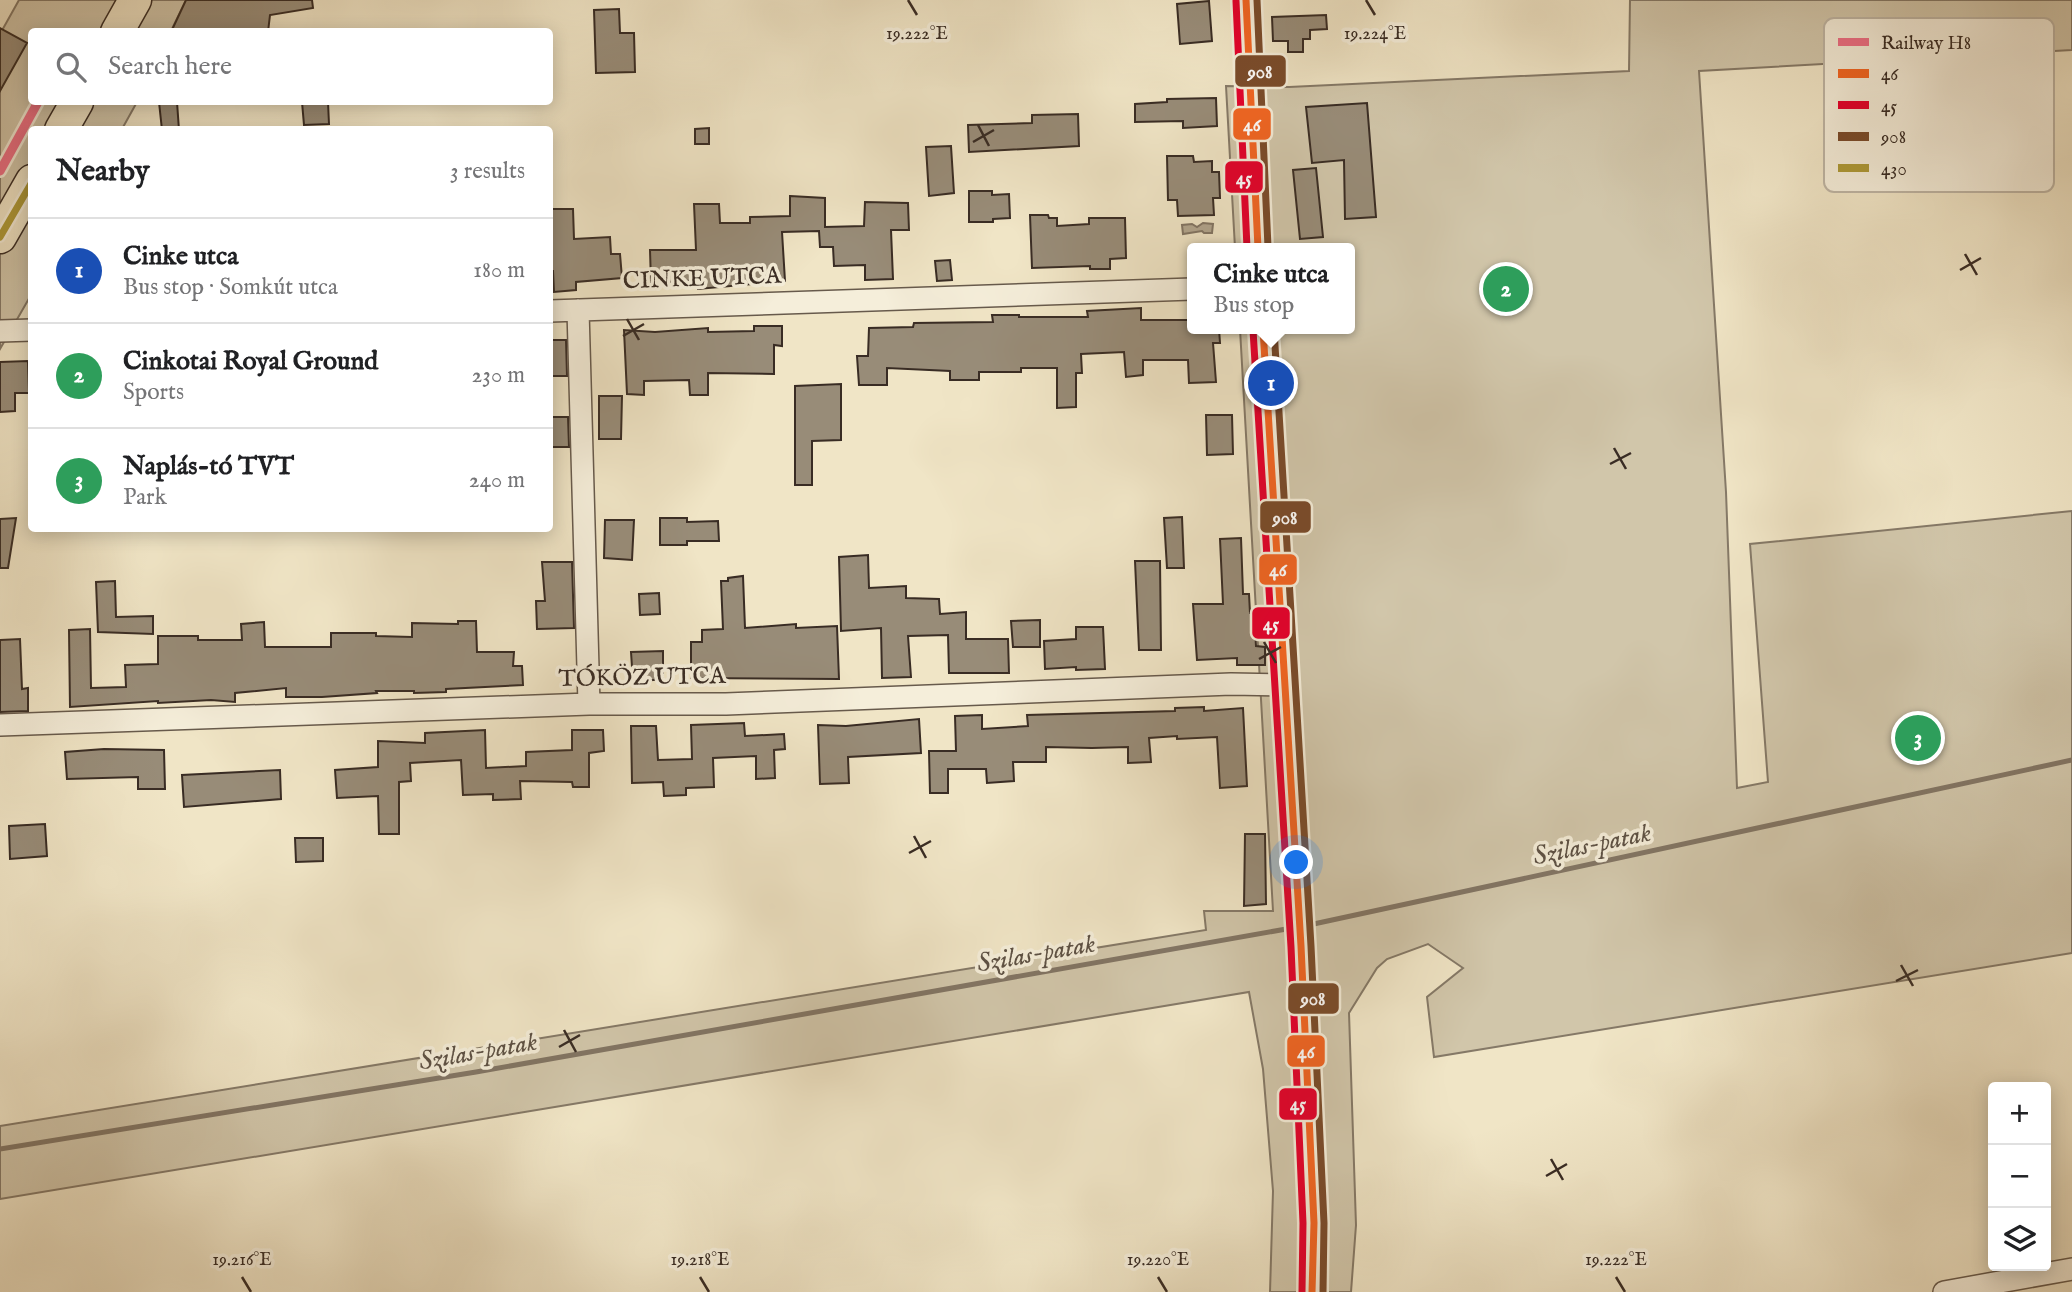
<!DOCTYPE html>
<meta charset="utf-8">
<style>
body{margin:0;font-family:"IM FELL English",serif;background:#f2f2f2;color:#202124}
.controls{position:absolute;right:21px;bottom:21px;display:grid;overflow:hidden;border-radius:7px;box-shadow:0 4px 18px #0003}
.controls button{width:63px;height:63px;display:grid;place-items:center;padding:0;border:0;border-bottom:2px solid #e0e0e0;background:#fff;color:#202124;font:35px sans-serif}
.you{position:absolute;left:1297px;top:863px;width:24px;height:24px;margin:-18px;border:5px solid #fff;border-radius:50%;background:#1a73e8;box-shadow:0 0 0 10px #1a73e833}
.badge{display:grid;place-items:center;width:46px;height:46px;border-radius:50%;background:#8f2418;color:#fff;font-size:23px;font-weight:700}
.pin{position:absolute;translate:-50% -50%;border:4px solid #fff;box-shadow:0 2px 7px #0006}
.popup{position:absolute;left:1187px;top:243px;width:168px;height:91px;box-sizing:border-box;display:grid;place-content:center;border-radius:7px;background:#fff;filter:drop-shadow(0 2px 5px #0005);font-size:23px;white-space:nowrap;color:#757577}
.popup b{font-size:26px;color:#202124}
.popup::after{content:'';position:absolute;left:50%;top:100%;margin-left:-14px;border:14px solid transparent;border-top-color:#fff}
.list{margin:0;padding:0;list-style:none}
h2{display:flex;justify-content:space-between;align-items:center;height:91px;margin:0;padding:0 28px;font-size:30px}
h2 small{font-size:23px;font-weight:400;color:#757577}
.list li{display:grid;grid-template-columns:46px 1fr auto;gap:21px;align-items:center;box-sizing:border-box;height:105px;padding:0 28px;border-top:2px solid #e0e0e0}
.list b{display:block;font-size:26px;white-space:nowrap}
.list p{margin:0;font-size:23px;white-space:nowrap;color:#757577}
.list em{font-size:23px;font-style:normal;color:#757577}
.icon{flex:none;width:38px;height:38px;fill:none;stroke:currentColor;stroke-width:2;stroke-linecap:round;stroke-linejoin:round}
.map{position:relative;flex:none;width:2072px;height:1292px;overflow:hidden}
.search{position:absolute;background:#fff;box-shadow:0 4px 18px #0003;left:28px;top:28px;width:525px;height:77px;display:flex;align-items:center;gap:18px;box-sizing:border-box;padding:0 24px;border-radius:7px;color:#757577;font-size:26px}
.panel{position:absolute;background:#fff;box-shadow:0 4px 18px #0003;left:28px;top:126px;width:525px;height:406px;border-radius:7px}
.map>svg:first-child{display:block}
.green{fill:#d1c6aa;stroke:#857967;stroke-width:2}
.water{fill:#b2a68f;stroke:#827564;stroke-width:2}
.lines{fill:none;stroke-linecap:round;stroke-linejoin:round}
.stream{stroke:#827564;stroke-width:5}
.building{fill:#988c78;stroke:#392c24;stroke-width:2}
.minor-casing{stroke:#675a4c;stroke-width:24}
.tertiary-casing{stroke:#675a4c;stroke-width:30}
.primary-casing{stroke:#392c24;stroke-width:35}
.minor{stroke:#f5eeda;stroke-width:21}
.tertiary{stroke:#f5eeda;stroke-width:26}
.primary{stroke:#f0e5c6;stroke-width:32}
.bus-1-casing{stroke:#f5eeda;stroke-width:12}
.bus-2-casing{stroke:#f5eeda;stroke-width:12}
.bus-3-casing{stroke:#f5eeda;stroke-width:12}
.bus-4-casing{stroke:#f5eeda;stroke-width:12}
.bus-1{stroke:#f26522;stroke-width:7}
.bus-2{stroke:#e4002b;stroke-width:7}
.bus-3{stroke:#7a4b2a;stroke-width:7}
.bus-4{stroke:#ad9937;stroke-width:7}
.rail-1-casing{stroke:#f5eeda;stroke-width:14}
.rail-1{stroke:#ed6e86;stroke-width:9}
.ticks{fill:none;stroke:#392c24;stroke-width:2.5}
.labels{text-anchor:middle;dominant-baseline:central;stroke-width:7;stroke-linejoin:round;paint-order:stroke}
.street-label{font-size:24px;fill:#392c24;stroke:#f5eeda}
.water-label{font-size:26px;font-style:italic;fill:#5d5144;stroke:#f5eeda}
.key{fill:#f5eeda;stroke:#bdb4a3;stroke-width:2}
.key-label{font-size:19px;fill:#392c24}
.ticks-label{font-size:18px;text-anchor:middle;fill:#392c24;stroke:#f5eeda;stroke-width:7;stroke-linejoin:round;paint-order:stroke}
.line-badge{stroke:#f5eeda;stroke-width:2.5}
.badge-label{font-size:19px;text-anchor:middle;font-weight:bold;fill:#fff}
</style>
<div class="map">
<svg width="2072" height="1292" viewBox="0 0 2072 1292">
<rect width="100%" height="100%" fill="#f0e5c6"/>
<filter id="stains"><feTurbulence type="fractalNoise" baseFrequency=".00286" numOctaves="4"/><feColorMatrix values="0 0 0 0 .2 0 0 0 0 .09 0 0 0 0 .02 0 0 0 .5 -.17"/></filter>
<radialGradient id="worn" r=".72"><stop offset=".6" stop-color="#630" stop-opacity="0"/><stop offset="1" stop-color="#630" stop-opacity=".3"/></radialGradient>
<path class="green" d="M19 0H186L171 31 32 32V102H137L122 129 32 130 31 295 0 349V34Z
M1630 0H2072V50L1699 71 1726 492 1737 788 1768 782 1750 544 2072 511V953L1434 1057 1427 997 1463 968 1428 944 1387 959 1377 968 1349 1013 1356 1225 1351 1292H1270L1273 1191 1263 1069 1249 992 0 1199V1126L1206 930 1204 911H1273L1240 329H1350V248H1235L1226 86 1289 87 1629 71Z"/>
<path class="water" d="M1203 223 1213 224 1212 233H1204L1202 231 1183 234 1182 225 1192 224 1197 227Z"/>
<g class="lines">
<path class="stream" d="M1309 925 2072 760
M0 1149 476 1072 1292 928"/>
</g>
<path class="building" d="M186 0H312L313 8 270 15 268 32H171Z
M1209 1 1212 41 1180 44 1177 4Z
M619 9 620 33H634L635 72 596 73 594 10Z
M1326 15 1327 29 1310 30V39H1303V52H1288V41H1273L1272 17Z
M0 28 27 43 0 91Z
M1216 98 1217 126 1183 128V121L1135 122V104L1167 102V99Z
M159 102H177L179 130H162Z
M302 102H328L329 124 304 125Z
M1367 103 1376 217 1345 219 1344 160 1312 163 1306 107Z
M1078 114 1079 146 969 152 968 125 1032 123V115Z
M709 128V144H695V129Z
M951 146 954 193 929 196 926 147Z
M1167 156H1193L1194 162 1212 161V172H1219L1220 198H1213L1214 215 1178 216 1177 200H1168Z
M1316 168 1323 237 1300 239 1293 170Z
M969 191H992V195L1009 194 1010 218 993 219V222H969Z
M790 196 825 198V227L864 226 865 202 908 203 909 230H891L893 279 865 280V265L834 266 833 247H820L819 231 782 232 785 281 698 289 697 280 651 283 650 250H696L694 204H719L720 223H750V217L790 216Z
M550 209H573L574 239 610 237 611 254H620L622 278 576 282V290L554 292 553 271H550Z
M1030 215H1048L1049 218H1057V226L1089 224V218H1125L1126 258 1110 259V269H1090V266L1032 268Z
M950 260 952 280 937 281 935 261Z
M1141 308V320H1192V329H1219L1220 343H1213L1216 382 1189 383 1188 360H1143V375L1126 377 1124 352 1081 354 1082 373H1076V407L1057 408V368H1021V372H979V380H950V371L887 368V385H859L857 356H868L869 328 913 327 914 323 993 322 992 315H1019V317H1088L1087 311Z
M754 326H782V346L774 345V374L708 373V395H690L689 380 644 381V395L627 394 624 330 655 332 708 328V332L754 331Z
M550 340H566L567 376H550Z
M28 361 29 393H15V411L0 412V362Z
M841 384V440L812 441V485H795V386Z
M599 396H622L621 439H599Z
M1206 415H1232L1233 454 1207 455Z
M550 417H568L569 447H550Z
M1182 517 1184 568H1167L1164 518Z
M16 518 8 568H0V519Z
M660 518H687V522L718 521 719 541H687V545H660Z
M605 520H634L632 560 604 558Z
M1241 538 1243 594H1249L1250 613H1254L1256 646 1265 647V665H1237V658L1197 660 1193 604H1223L1220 539Z
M868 555 869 588 906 586V598L939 599 940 614 966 612V639H1008L1009 673H949L948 635 908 636 911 677 882 678 881 628 841 631 839 557Z
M1135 561H1160L1161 650H1139Z
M542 562H572L574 628 537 629 536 601H545Z
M743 576 745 628 796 624V628L837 626 839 679 691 678V642H702V630L723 629 721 581H728V578Z
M115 581 116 617 153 616V634L98 632 96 582Z
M659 593 660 614 640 615 639 594Z
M1040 620V647H1013L1011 621Z
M458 621H476L477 652H514L513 666H522L523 685 446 689V692L414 693V691H376L377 693 322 697H286V688L235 693V702L211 700 158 703V701L70 707 69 630 90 629 91 688 126 687 125 665 158 664V636H198V640H242L241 624 264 622 265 647H331V633H376V636L412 637V623L458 624Z
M1076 627H1103L1105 669 1076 670V667L1045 669 1044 641 1076 639Z
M20 639 22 689 28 688V711L0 712V640Z
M663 651V679L633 682 631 652Z
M1204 707V711L1243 708 1247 786 1220 788 1217 737 1177 739V736L1149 738 1151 762 1128 763V747L1092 748 1046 747V762H1013L1014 781 987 783 986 769H948V793H930L929 751H956L955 716 982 715V729L1028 726 1027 715 1175 711V708Z
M919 719 921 753 848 757 849 783 820 784 818 725 846 726Z
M744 723 745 736 784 734 785 749 774 750 775 778 756 779V756L713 758 714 787 686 788V795L664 796 663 782 632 783 631 726H656L658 760 692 759 691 725Z
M485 730 486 768 526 766V752L572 750V730H603L604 751 589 753V787H573L572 782 520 781 521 799 493 800V794L463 795 461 760 410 763 411 781 399 782V834H379L378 796 337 798 335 770 378 767V741L425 743V733Z
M104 749 164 750 165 789H138V777L67 779 65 752Z
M280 770 281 799 184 807 182 775Z
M45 824 47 856 10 859 9 826Z
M1245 834H1265L1266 904 1244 906Z
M295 838H323V861L296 862Z"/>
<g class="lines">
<defs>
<path id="minor" d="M578 310 589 704
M550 311 1192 289
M0 331 32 330
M0 725 589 704H726L1231 684 1285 685
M1944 1292 2072 1269"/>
<path id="tertiary" d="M1246 0 1258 248
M1263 329 1301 946 1314 1223 1312 1292"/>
<path id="primary" d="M117 32 135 0
M61 130 77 102
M0 237 32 181"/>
</defs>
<use href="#minor" class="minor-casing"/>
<use href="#tertiary" class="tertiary-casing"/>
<use href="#primary" class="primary-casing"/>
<use href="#minor" class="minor"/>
<use href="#tertiary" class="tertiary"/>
<use href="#primary" class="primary"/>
<defs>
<path id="bus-1" d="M1246 0 1258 248
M1263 329 1301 946 1314 1223 1312 1292"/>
<path id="bus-2" d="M1236 1 1247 248
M1253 330 1291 947 1303 1223 1302 1292"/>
<path id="bus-3" d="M1257 0 1268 247
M1274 329 1311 946 1324 1223 1323 1292"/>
<path id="bus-4" d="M0 237 32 182"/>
</defs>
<use href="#bus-1" class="bus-1-casing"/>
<use href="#bus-2" class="bus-2-casing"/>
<use href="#bus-3" class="bus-3-casing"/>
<use href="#bus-4" class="bus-4-casing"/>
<use href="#bus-1" class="bus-1"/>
<use href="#bus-2" class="bus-2"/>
<use href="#bus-3" class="bus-3"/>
<use href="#bus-4" class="bus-4"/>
<defs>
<path id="rail-1" d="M0 171 38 102"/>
</defs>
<use href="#rail-1" class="rail-1-casing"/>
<use href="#rail-1" class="rail-1"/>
</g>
<path class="ticks" d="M908 0 917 15M1366 0 1375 15M978 125 989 146M973 142 994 130M1965 254 1977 275M1960 270 1981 258M627 319 639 340M623 336 644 324M1614 448 1626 469M1610 464 1631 453M1264 642 1276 663M1259 659 1281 647M914 836 926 858M909 853 931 841M1901 965 1913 986M1896 981 1918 970M564 1030 576 1052M559 1047 580 1035M1551 1159 1563 1180M1546 1176 1567 1164M242 1277 251 1292M700 1277 709 1292M1158 1277 1167 1292M1616 1277 1625 1292"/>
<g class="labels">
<g class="street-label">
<text transform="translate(702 279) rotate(-2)">CINKE UTCA</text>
<text transform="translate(642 678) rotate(-1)">TÓKÖZ UTCA</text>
</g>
<g class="water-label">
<text transform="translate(1592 845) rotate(-12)">Szilas-patak</text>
<text transform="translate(1036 954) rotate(-10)">Szilas-patak</text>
<text transform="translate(478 1052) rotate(-10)">Szilas-patak</text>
</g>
</g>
<rect x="1824" y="18" width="230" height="174" rx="10" class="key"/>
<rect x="1838" y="38" width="31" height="8" fill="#ed6e86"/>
<rect x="1838" y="69" width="31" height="9" fill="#f26522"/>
<rect x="1838" y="101" width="31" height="8" fill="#e4002b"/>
<rect x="1838" y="132" width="31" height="9" fill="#7a4b2a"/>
<rect x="1838" y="164" width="31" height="8" fill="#ad9937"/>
<g class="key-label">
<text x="1881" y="49">Railway H8</text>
<text x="1881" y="80">46</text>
<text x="1881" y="112">45</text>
<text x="1881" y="143">908</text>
<text x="1881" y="175">430</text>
</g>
<g class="ticks-label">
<text x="917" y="39">19.222°E</text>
<text x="1375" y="39">19.224°E</text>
<text x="242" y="1265">19.216°E</text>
<text x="700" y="1265">19.218°E</text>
<text x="1158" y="1265">19.220°E</text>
<text x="1616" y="1265">19.222°E</text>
</g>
<g class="line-badge">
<rect x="1234" y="54" width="53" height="34" rx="7" fill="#7a4b2a"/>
<rect x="1232" y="107" width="40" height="34" rx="7" fill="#f26522"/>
<rect x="1224" y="160" width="40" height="34" rx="7" fill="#e4002b"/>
<rect x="1259" y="500" width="53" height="34" rx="7" fill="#7a4b2a"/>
<rect x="1258" y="553" width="40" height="33" rx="7" fill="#f26522"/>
<rect x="1251" y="606" width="40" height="34" rx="7" fill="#e4002b"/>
<rect x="1287" y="982" width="53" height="33" rx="7" fill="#7a4b2a"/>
<rect x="1286" y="1034" width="40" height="34" rx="7" fill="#f26522"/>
<rect x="1278" y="1087" width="40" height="34" rx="7" fill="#e4002b"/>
</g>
<g class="badge-label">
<text x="1260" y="78">908</text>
<text x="1252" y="131">46</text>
<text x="1244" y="184">45</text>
<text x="1285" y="524">908</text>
<text x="1278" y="576">46</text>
<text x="1271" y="630">45</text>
<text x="1313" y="1005">908</text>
<text x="1306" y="1058">46</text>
<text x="1298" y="1110">45</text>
</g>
<rect width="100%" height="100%" filter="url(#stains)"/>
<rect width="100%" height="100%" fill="url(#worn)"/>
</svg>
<div class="controls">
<button>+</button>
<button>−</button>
<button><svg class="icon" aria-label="layers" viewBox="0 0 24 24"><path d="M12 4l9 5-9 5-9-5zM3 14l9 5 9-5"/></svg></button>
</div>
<div class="you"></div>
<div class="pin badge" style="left:1271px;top:383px;background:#1a4fb4">1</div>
<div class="popup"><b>Cinke utca</b>Bus stop</div>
<div class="pin badge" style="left:1506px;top:289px;background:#2e9e5b">2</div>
<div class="pin badge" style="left:1918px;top:738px;background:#2e9e5b">3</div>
<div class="search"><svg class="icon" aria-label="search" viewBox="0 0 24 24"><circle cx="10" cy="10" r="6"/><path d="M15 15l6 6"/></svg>Search here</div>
<section class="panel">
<h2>Nearby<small>3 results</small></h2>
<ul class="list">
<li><span class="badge" style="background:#1a4fb4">1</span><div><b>Cinke utca</b><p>Bus stop · Somkút utca</p></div><em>180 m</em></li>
<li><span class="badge" style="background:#2e9e5b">2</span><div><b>Cinkotai Royal Ground</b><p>Sports</p></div><em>230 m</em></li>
<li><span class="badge" style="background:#2e9e5b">3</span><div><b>Naplás-tó TVT</b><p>Park</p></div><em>240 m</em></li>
</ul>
</section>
</div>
